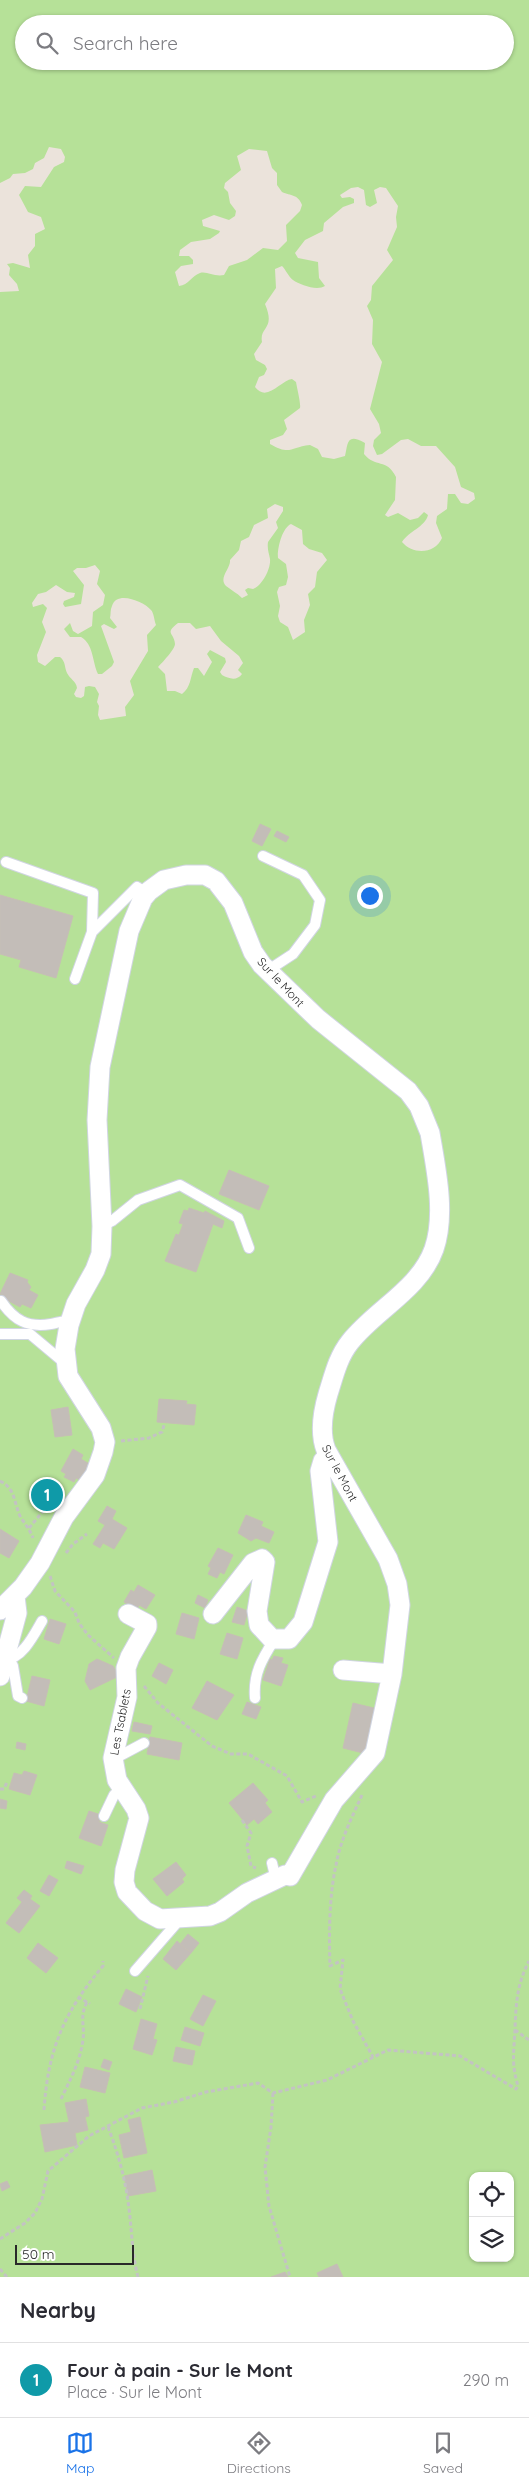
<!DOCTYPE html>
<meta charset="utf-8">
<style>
body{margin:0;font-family:Quicksand,sans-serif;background:#f7f7f7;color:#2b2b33}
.controls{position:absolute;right:15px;bottom:15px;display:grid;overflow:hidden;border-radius:10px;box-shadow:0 1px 4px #0004}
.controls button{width:45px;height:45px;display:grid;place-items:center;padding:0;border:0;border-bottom:1px solid #e1e1e2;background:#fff;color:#2b2b33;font:25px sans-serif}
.scale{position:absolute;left:15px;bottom:12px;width:119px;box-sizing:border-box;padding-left:5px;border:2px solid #292929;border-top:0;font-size:14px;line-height:18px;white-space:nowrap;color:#292929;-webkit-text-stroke:4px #fff;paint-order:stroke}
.you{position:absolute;left:369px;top:895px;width:18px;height:18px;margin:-12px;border:4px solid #fff;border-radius:50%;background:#1a73e8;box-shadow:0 0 0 8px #1a73e833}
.badge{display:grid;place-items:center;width:32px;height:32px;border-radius:50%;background:#1a73e8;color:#fff;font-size:16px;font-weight:700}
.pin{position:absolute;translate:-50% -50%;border:2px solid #fff;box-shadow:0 1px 5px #0006}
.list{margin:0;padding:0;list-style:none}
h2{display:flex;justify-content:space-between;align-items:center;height:65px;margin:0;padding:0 20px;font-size:21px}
h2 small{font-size:16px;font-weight:400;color:#7c7c81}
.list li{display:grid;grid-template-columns:32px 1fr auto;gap:15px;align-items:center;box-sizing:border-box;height:75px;padding:0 20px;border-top:1px solid #e1e1e2}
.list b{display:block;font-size:19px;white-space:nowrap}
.list p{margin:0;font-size:16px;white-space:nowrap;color:#7c7c81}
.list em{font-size:16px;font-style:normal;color:#7c7c81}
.icon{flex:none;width:28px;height:28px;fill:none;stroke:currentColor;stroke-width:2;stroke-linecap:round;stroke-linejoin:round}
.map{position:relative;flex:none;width:529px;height:2277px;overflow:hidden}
.search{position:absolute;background:#fff;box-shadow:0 1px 4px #0004;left:15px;right:15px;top:15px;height:55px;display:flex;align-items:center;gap:12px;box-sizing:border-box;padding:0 18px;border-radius:28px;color:#7c7c81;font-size:19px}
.sheet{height:140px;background:#fff}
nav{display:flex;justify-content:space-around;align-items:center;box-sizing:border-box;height:70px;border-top:1px solid #e1e1e2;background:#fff;font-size:14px;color:#7c7c81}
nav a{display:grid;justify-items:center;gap:2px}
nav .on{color:#1a73e8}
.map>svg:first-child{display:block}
.green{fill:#b6e198;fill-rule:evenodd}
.building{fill:#c3bdb8;stroke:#c6bfb5}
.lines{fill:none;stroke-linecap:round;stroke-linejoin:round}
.service-casing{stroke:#d0d5e2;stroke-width:12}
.minor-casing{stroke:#d0d5e2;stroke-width:21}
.path{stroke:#c3c3c3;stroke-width:3;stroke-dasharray:4 2.5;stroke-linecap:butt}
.service{stroke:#fff;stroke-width:10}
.minor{stroke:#fff;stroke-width:19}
.labels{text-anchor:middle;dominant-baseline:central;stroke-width:5;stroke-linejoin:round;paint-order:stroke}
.street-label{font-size:12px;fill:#292929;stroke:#fff}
</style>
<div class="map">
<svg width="529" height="2277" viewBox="0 0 529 2277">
<rect width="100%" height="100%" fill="#ebe3db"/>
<path class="green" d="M0 0H529V2277H0V292L19 291 17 284 9 275 10 268 7 264 13 263 30 268 28 255 35 246V234L45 229 41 217 28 212 19 195 25 186 41 187 54 167 64 162 65 157 61 149 49 147 44 158 35 163 33 169 25 173 13 174 10 178 0 183ZM24 24H505V61H24ZM249 149 267 151 272 168 277 173V185L282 192C291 196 298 194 302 205L300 211 286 225 287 241 278 250 263 248 247 260 229 266 224 275C214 277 207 271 200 273 191 276 189 285 179 286L175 272 181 266 193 264V260L189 256H179L180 250 191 242 210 239 219 233 220 231 203 226 202 220 214 215 229 220 235 216 236 211 230 203 228 192 224 188 225 183 241 170 237 156ZM358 187 364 190 366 205 370 207 377 203 374 190 380 187 386 188 398 206 396 217 397 227 387 250 393 260 372 286 371 300 367 306 373 320 372 344 382 362 370 409 379 424 381 433 374 440 373 446 377 455 382 454 401 440 408 439 421 446H436L455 467 461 487 474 493 475 499 468 504 461 503 455 494H448L447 509 437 516 436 523 442 538C435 554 413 555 402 542 409 531 425 527 428 515L424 512 418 518 410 520 398 513 388 517 385 515 395 500 396 477C387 458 375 468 364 454L365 443C346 432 348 444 345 456L334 459 322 457 318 449 310 445C290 447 291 456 270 444V440L283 435 287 429 284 420 300 408C301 404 297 388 296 382L292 379C281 380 267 403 255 387L259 377 264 375 267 369 265 365 256 360 254 354 262 342C259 326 276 330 265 304L276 288 275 269 282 266C286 270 288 276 293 280 300 285 317 291 325 286L319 278 318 262 298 258 295 253 305 240 323 231 324 223 343 207 354 203V199L350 197 342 198 340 195 351 188ZM275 504 283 507V511L276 522 278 528 268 542C267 549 269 553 270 559 271 569 262 586 253 589L248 588 245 590 248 595 242 598C237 593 231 590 226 586 218 578 231 568 230 560L239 550 241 541 249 537 254 525 268 518 267 509ZM291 524 302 530 303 544 309 549 322 553 327 560 317 572 315 587 308 594 310 605 304 620 305 632 293 640 288 627 280 622 278 616 280 606 277 592 279 587 286 585 288 577 286 564 278 558C277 549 282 528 291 524ZM95 565 100 571 97 584 105 595 103 605 93 612 92 626 78 634 73 631 70 623 64 629 70 637H81C94 645 92 661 98 674H102L112 666 114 662 101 626 104 624 114 629 117 627 110 618C111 614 110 610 112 606 117 590 144 602 151 610 154 613 154 620 156 625L147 635 148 651 130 681 134 695 125 707 126 716 100 720 98 715 99 706 97 702 99 694 95 687 89 686 85 687 84 696 81 698 76 697 74 694 77 688C76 681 70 679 67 673 64 666 66 662 60 657H55L45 666 38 662 37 655 46 632 42 622 47 608 43 604 33 607 32 603 38 594 46 592 56 585 67 592 75 593 74 597 64 601 63 604 65 607 81 604 84 585 73 571 77 568H86ZM178 623H190L196 629 210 626 221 641 239 656 243 663 238 670 242 674C237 681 229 679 222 675L220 672 226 662 225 658 210 650 207 654 212 662 204 676 198 668H194C190 678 191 687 182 694L175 691H167L165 674 158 667C162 663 175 649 175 644 174 632 164 634 178 623ZM473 2176H510V2258H473Z"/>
<path class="building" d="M260 824 271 829 262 846 252 841Z
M277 831 289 837 286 842 274 836Z
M0 895 73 916 56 978 19 967 21 960 0 954Z
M229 1170 269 1186 259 1210 219 1194Z
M189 1208 204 1213 205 1211 224 1221 222 1228 213 1224 196 1272 165 1261 176 1234 179 1235 183 1224 179 1223 184 1210 188 1211Z
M10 1273 28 1280 27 1282 31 1287 29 1290 38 1295 31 1308 22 1304 20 1307 3 1298 4 1296 0 1294Z
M159 1399 187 1401 186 1404 196 1405 194 1425 157 1422Z
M68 1407 72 1435 55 1437 51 1410Z
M73 1449 83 1455 81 1459 91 1465 82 1481 76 1478 74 1482 64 1477 66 1474 61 1471Z
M47 1489 54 1496 48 1502 41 1494Z
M107 1506 116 1511 112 1519 127 1528 114 1549 103 1543 100 1548 93 1544 105 1525 98 1521Z
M246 1515 263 1522 261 1526 274 1532 269 1543 256 1538 251 1541 238 1533Z
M0 1529 19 1541 9 1558 0 1553Z
M218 1548 233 1555 224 1574 220 1572 217 1578 208 1574 211 1568 208 1566Z
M138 1585 155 1595 146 1609 139 1605 137 1610 124 1602 131 1590 134 1592Z
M198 1595 208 1600 205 1608 195 1603Z
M237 1607 248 1611 244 1625 232 1622Z
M182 1613 199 1618 194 1639 176 1634Z
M50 1619 66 1624 59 1644 44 1639Z
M227 1633 243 1638 237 1659 220 1654Z
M274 1656 283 1658 281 1663 288 1665 281 1686 263 1680 270 1659 272 1660Z
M97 1659 113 1666 119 1676 90 1690 85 1681 89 1664Z
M159 1663 173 1670 166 1684 152 1676Z
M32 1676 50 1680 44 1706 26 1701Z
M207 1681 234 1695 217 1720 192 1708Z
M247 1702 261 1707 256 1719 242 1714Z
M353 1703 378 1709 367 1754 343 1748Z
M134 1722 152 1726 150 1734 132 1731Z
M150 1737 182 1743 179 1760 147 1754Z
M17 1742 26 1744 25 1750 16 1748Z
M24 1771 37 1775 30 1795 9 1789 14 1773 22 1775Z
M253 1783 268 1800 265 1803 272 1812 258 1824 254 1819 247 1825 229 1803Z
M0 1799 7 1801 6 1809 0 1808Z
M89 1811 101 1815 99 1822 108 1825 101 1846 79 1838Z
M67 1861 84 1866 81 1874 65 1868Z
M176 1862 186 1875 182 1879 184 1882 167 1896 153 1879Z
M49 1875 58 1880 49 1896 40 1891Z
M24 1890 32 1896 30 1899 40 1906 19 1933 6 1923 22 1902 17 1898Z
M188 1934 199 1943 191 1953 180 1944Z
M177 1941 191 1953 176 1970 163 1959Z
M38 1943 58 1958 46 1973 27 1958Z
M126 1989 142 1997 136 2012 119 2004Z
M203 1995 216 2001 203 2026 190 2019Z
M141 2019 157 2024 153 2039 157 2040 152 2055 133 2049Z
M185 2027 204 2033 200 2046 181 2040Z
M176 2047 195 2051 192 2065 173 2061Z
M104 2059 112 2062 109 2070 101 2067Z
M85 2067 110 2073 105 2093 80 2087Z
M86 2099 89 2116 85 2117 88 2130 75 2133 77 2145 45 2152 40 2125 69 2122 65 2103Z
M140 2117 147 2153 124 2158 119 2135 131 2132 128 2120Z
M152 2170 156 2191 128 2196 124 2176Z
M7 2181 10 2187 2 2191 0 2184Z
M337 2264 343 2277H319L317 2273Z
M285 2272 288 2277H271Z"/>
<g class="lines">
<defs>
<path id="service" d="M263 856 303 875 320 900 315 925 293 954 267 971
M6 862 93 893 92 932 137 887 147 893
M75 979 92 932
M102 1226 112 1221 138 1200 180 1185 238 1218 249 1248
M1 1301C14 1320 27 1328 51 1324 58 1323 63 1320 70 1322
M0 1334H30L61 1360 65 1359
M5 1659C22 1660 35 1633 42 1621
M9 1659 13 1666 18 1696 22 1698
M255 1698C253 1674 262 1659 274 1640
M114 1759 144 1743
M104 1816 114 1795 122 1787
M272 1863 276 1880
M135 1971 175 1925 178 1918"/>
<path id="minor" d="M0 1610 23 1587 40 1563 64 1517 95 1475 103 1452 105 1442 101 1428 68 1376 65 1349 69 1325 76 1304 95 1270 101 1254 102 1226 97 1120 100 1067 129 931 143 898 149 891 164 880 186 875H205L216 881 233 903 253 952 262 965 318 1019 408 1091 419 1106 430 1133C436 1169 446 1214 434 1249 420 1289 375 1310 350 1342 338 1357 334 1375 328 1394 323 1411 319 1432 326 1450L388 1559 397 1584 400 1605 392 1674 375 1753 334 1800 290 1876 285 1875 247 1893 220 1912 210 1916 160 1919 145 1911 127 1892 124 1882 125 1870 139 1818 136 1809 117 1780 113 1758 127 1697 126 1668 130 1657 147 1627V1624L128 1614
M213 1614 253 1563 262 1559 265 1562 257 1611 259 1625 272 1639H289L303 1622 328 1542 320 1471 323 1461 329 1455
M343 1670 392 1674
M0 1676 17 1613 15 1596"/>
</defs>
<use href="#service" class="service-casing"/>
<use href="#minor" class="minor-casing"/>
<path class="path" d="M121 1441 149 1438 162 1432 164 1425
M0 1481C16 1488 14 1505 21 1518 26 1525 30 1530 33 1538
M29 1528 49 1504
M66 1553 73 1544 87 1534
M50 1576 55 1591 75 1612 79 1623 88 1635 114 1658
M144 1686 158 1703 212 1746 231 1754H248L287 1776 302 1802 316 1796
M0 1789H4L7 1782
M362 1795C352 1817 340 1841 336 1865 329 1897 329 1933 330 1966L343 1960 340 1989 353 2021 373 2057
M242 1820 251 1833 247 1846 251 1866 256 1868
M78 1997 90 2004
M140 2009 148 1976
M515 2030 529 2040
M273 2093 271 2127 265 2167 269 2206 290 2277
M61 2099C70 2080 80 2062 83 2040 85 2024 79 2018 87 2002
M44 2110C48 2049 64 2012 103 1966V1961
M108 2127C118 2153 126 2181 129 2209 132 2232 132 2254 138 2277
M0 2239 25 2223 35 2213 42 2199 48 2171 89 2136 142 2108 174 2102 206 2092 258 2083 273 2093 327 2080 388 2050 460 2056 516 2089 518 2086C511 2063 514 2052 515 2029 516 2003 517 1984 529 1961
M0 2269 7 2277"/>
<use href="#service" class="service"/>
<use href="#minor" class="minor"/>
</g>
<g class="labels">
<g class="street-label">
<text transform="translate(281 982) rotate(47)">Sur le Mont</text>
<text transform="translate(340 1473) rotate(62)">Sur le Mont</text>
<text transform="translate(120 1722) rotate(-79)">Les Tsablets</text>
</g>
</g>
</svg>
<div class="controls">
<button><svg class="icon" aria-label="locate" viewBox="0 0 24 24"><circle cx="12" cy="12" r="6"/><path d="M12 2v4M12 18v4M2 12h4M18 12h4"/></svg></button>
<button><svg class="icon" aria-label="layers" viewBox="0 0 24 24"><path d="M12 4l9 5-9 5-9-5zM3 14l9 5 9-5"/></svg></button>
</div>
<div class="scale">50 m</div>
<div class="you"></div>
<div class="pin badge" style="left:47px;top:1495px;background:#0f9aa8">1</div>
<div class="search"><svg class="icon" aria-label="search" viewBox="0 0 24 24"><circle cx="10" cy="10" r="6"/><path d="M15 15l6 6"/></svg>Search here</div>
</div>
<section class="sheet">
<h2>Nearby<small></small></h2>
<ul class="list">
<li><span class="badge" style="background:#0f9aa8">1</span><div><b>Four à pain - Sur le Mont</b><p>Place · Sur le Mont</p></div><em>290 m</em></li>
</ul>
</section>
<nav>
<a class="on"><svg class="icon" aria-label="map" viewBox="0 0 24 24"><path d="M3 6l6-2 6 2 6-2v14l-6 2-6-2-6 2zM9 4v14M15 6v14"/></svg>Map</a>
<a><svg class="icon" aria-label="directions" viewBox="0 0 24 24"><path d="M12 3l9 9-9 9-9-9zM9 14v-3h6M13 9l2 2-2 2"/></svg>Directions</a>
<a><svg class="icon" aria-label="saved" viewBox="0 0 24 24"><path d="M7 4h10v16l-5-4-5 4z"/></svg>Saved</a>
</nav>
